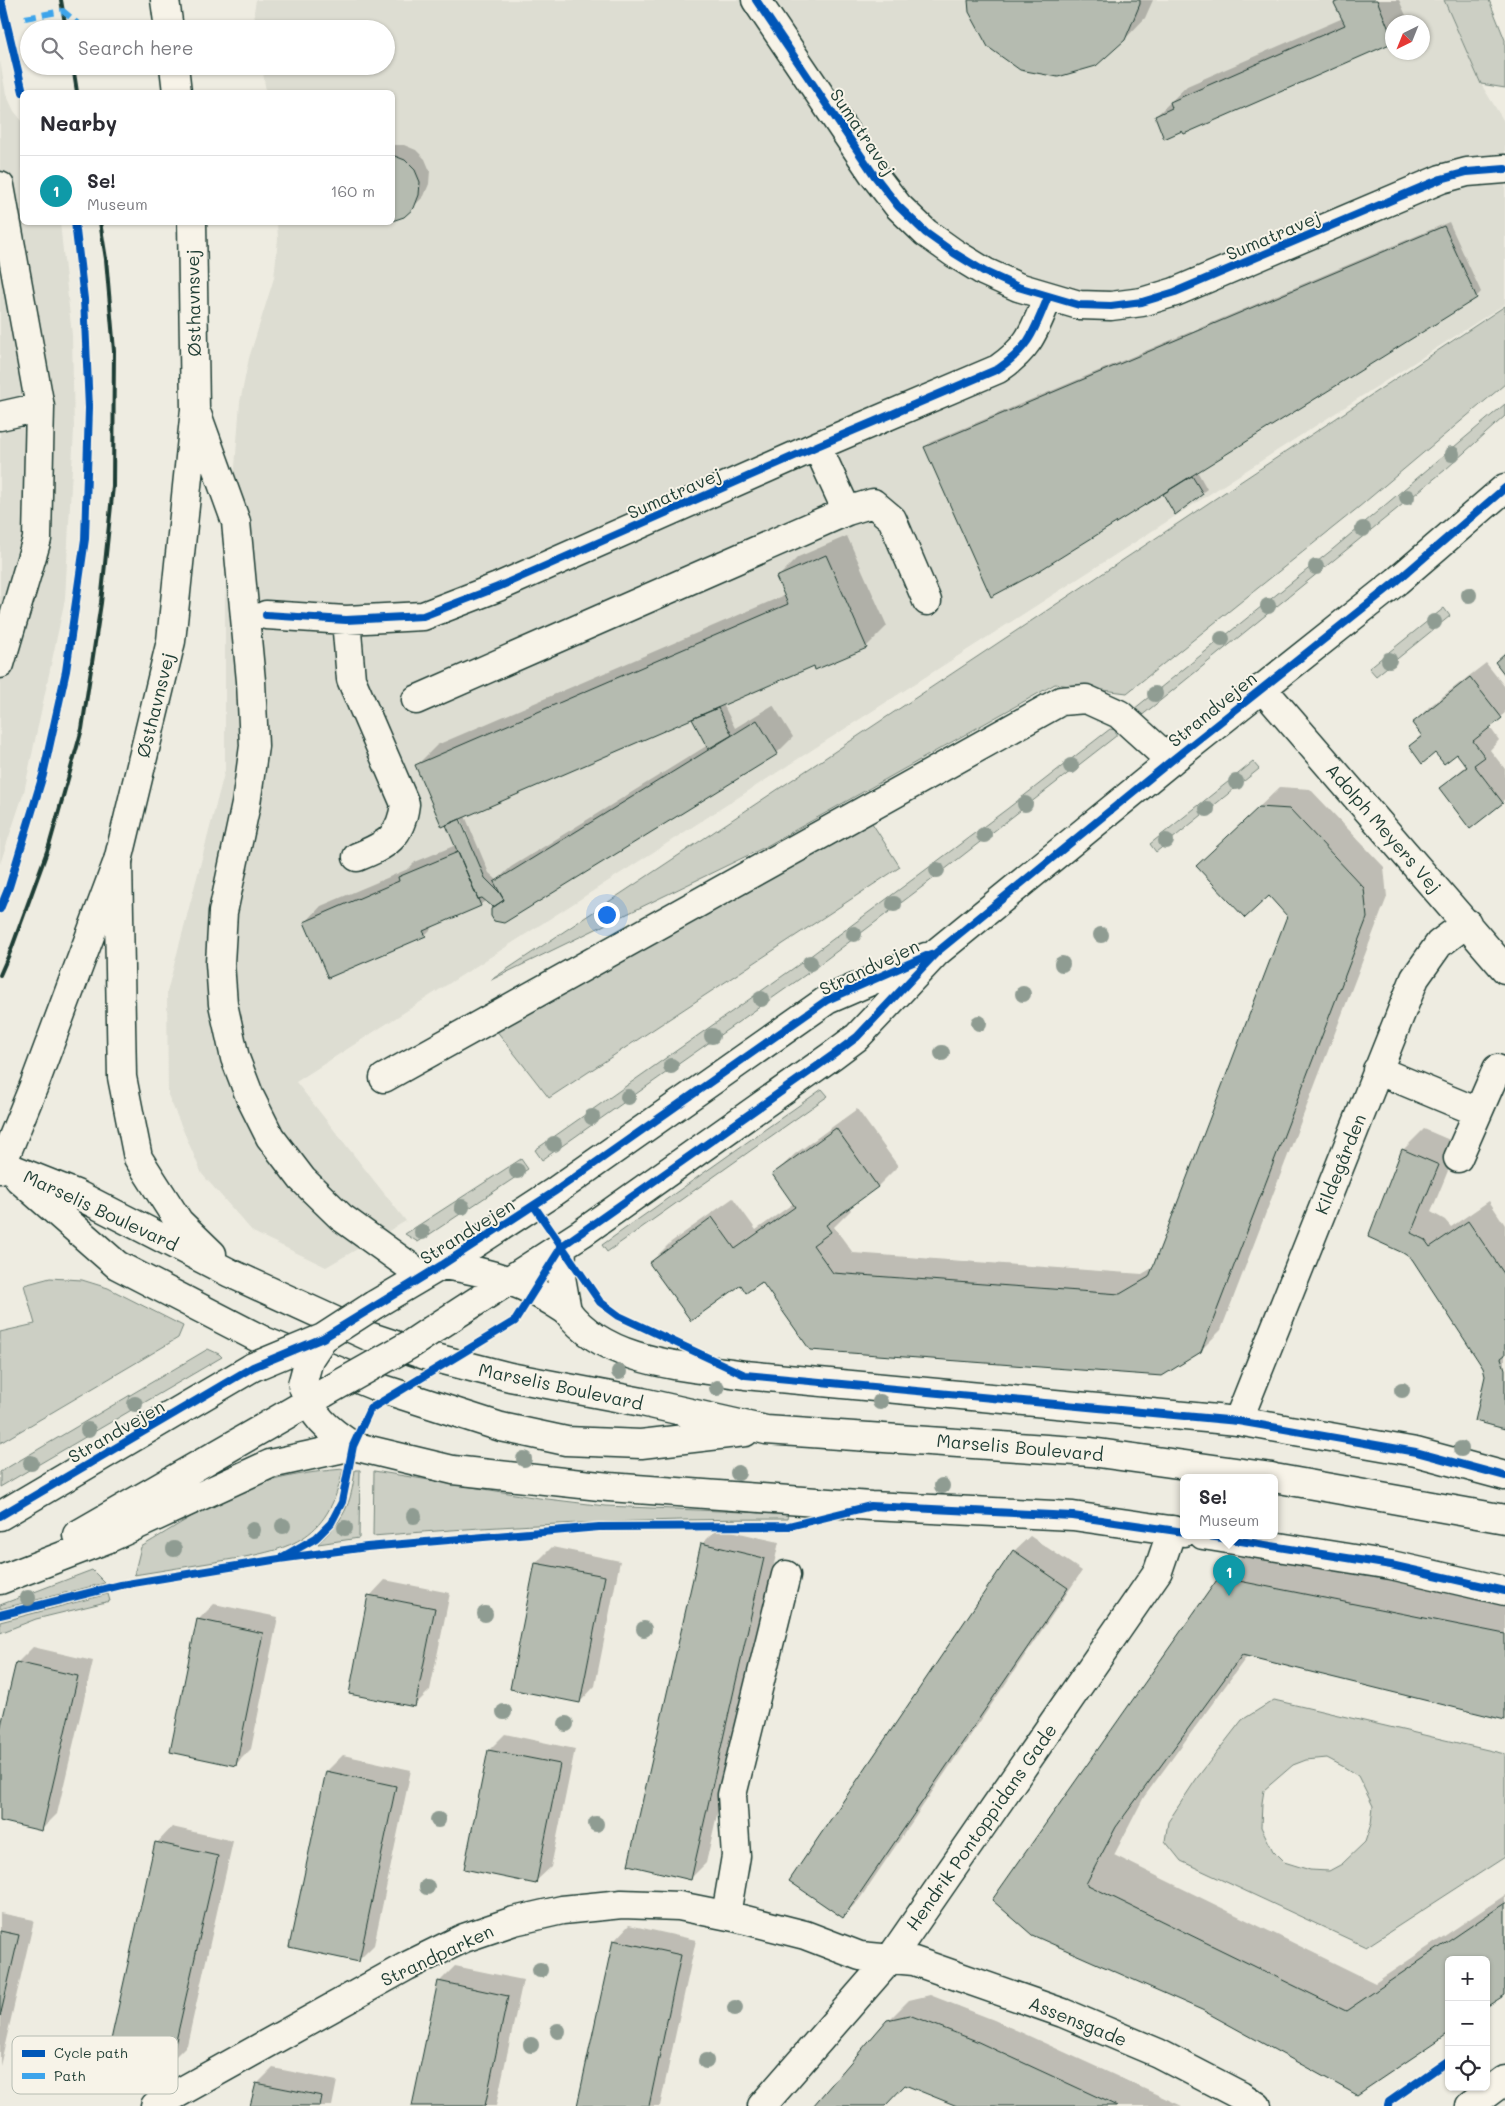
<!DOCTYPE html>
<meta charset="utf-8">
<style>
body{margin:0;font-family:Mali,sans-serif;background:#f2f2f3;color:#2b2b33}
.controls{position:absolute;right:15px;bottom:15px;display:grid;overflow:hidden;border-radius:8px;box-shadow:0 1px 4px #0004}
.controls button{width:45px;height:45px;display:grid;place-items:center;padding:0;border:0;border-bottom:1px solid #e1e1e2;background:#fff;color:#2b2b33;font:25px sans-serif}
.compass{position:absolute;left:1385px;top:15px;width:45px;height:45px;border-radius:50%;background:#fff;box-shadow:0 1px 4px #0004;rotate:223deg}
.you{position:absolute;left:606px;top:914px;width:18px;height:18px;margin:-12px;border:4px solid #fff;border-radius:50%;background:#1a73e8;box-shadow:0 0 0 8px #1a73e833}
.badge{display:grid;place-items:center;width:32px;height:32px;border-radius:50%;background:#d1495b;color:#fff;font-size:16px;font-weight:700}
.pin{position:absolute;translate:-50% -41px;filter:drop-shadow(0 1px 2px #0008)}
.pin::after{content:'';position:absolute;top:26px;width:18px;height:15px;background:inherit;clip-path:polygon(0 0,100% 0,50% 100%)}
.popup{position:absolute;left:1180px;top:1474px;width:98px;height:65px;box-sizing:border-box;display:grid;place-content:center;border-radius:8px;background:#fff;filter:drop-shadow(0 1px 4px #0005);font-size:16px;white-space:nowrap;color:#7c7c81}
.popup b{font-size:19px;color:#2b2b33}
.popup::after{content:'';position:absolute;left:50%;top:100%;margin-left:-10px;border:10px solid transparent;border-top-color:#fff}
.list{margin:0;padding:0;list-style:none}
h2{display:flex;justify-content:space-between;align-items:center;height:65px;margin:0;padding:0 20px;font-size:21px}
h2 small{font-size:16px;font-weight:400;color:#7c7c81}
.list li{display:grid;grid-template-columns:32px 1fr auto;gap:15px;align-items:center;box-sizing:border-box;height:70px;padding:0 20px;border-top:1px solid #e1e1e2}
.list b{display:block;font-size:19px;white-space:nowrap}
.list p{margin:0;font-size:16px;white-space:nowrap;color:#7c7c81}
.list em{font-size:16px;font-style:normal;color:#7c7c81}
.icon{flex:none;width:28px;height:28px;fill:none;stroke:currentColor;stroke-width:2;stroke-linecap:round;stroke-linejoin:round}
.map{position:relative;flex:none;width:1505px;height:2106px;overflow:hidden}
.search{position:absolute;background:#fff;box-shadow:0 1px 4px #0004;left:20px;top:20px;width:375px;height:55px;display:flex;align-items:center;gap:12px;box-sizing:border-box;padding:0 18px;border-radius:28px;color:#7c7c81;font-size:19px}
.panel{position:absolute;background:#fff;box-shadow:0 1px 4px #0004;left:20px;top:90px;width:375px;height:135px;border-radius:8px}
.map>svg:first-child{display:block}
.built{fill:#ddddd2;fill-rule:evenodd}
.green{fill:#cccfc4;stroke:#76867c;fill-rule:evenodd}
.shadow{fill:#0003;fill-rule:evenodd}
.building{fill:#b5bbb0;stroke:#1f3d34}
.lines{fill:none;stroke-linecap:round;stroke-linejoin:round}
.minor-casing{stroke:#1f3d34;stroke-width:31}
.major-casing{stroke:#1f3d34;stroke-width:31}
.minor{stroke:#f7f3e8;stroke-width:28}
.major{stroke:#f7f3e8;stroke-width:28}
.rail{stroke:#1f3d34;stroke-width:4}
.minor-bridge-casing{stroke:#1f3d34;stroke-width:31;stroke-linecap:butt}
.minor-bridge{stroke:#f7f3e8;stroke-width:28}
.quiet{stroke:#3da4eb;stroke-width:6;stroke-dasharray:12 6;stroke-linecap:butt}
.cycleway-casing{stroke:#f7f3e8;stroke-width:11}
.cycleway{stroke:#0057b8;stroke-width:8}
.tree{fill:#8f9c92}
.labels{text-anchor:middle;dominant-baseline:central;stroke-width:4;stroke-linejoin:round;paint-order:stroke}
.street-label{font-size:18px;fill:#1f3d34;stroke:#f7f3e8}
.key{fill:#f7f3e8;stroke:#b6bcb2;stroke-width:1}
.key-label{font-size:14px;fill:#1f3d34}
</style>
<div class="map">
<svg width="1505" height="2106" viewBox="0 0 1505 2106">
<rect width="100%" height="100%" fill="#eeece1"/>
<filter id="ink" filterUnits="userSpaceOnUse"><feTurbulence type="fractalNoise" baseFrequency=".02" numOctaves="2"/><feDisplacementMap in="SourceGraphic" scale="10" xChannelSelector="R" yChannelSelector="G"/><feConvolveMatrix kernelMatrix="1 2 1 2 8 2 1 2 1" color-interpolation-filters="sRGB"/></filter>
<g filter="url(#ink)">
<path class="built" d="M256 0H1444L1481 84 1505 123V304L296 1082 406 1221 326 1267 253 1232 202 1174 168 1095 167 992 225 770V599L240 402 249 358 274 278 278 239 277 223 392 222V92H266L262 66H386V29H256L254 12ZM1392 22H1422V52H1392Z
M0 61 6 94 14 111 22 121V222L60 223 72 335 74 430 65 599 24 792 0 864Z"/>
<path class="green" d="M1444 0H1489L1505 40V88L1481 84Z
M1505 306V384L1359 507 1127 693 1055 684 765 847 491 980Z
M1505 404V416L1445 470 1140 717 1134 709 1333 549Z
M1444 608 1450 616 1376 676 1369 668Z
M1110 729 1116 730V736L930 881 808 973 542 1160 535 1150 801 963 1007 809Z
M1253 762 1259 769 1156 852 1150 844Z
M872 823 900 867 549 1098 496 1030Z
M822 1089 828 1096 607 1252 602 1245Z
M521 1159 528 1169 418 1242 405 1234Z
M50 1278 82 1280 108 1288 183 1326 178 1338 0 1443V1332L35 1324 24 1285Z
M208 1349 219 1354 222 1357 0 1487V1472Z
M343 1469C328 1543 288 1550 221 1561 192 1566 163 1570 134 1575L141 1547C175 1527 209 1504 245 1489 276 1477 310 1472 343 1469Z
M355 1470H360L359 1538 318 1544C344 1519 351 1506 355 1470Z
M374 1471 539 1498 605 1506 788 1514 787 1519C649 1519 511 1524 373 1536Z
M92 1570 105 1583 0 1609V1605Z
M108 1594 110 1601 36 1619 0 1633V1622Z
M1274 1700 1505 1754V1857L1366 1947 1181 1861 1165 1841 1168 1822 1197 1778 1242 1720ZM1327 1758 1344 1767 1358 1776 1373 1806 1371 1824 1365 1842 1342 1864 1329 1871 1310 1870 1284 1862 1273 1851 1261 1827 1262 1803 1264 1790 1293 1765 1306 1760Z"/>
<path class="shadow" d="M970 0H1153L1145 18 1124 40Z
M1339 0H1399L1409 22H1392V41L1184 132 1156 116 1187 86 1343 18 1336 3Z
M392 145H404L416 150 425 159 430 171 429 184 424 196 413 207 392 220Z
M1449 222 1481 292 1476 297 1197 471 1207 489 1175 513 1163 493 926 447 931 442Z
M847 536 887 626 866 647 815 665 723 704 735 728 773 705 793 737 777 753 492 910 499 903 486 900 480 905 436 924 425 935 306 922 321 906 408 869 415 862 456 845 417 765 437 745 785 595 778 577 798 557ZM693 717 708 745 511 867 497 880 489 873 465 816ZM459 813 470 840H467L456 814Z
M1486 663 1505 687V713L1489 726 1499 740 1490 750 1505 769V799L1471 827 1441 788 1467 765 1457 753 1436 751 1410 746 1422 734 1414 723 1429 707Z
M1280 787 1310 789 1384 867 1387 897 1221 1330 1200 1351 762 1280 741 1284 650 1263 671 1242 733 1198 756 1230 794 1203 774 1174 795 1154 857 1109 898 1166 878 1186 849 1207 851 1210 834 1227 853 1253 1142 1274 1154 1267 1289 916 1218 846Z
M1424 1129 1459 1144 1431 1212 1445 1220 1451 1227 1489 1201 1505 1225V1427L1485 1367 1413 1259 1403 1252 1369 1237 1403 1150Z
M718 1528 779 1542 706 1863 691 1878 702 1544Z
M1030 1536 1082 1571 859 1900 843 1916 1014 1551Z
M552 1547 620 1561 595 1686 580 1702 511 1688 536 1563Z
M1249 1549 1505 1599V1719L1248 1655 1144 1797 1114 1855 1375 1983 1505 1895V1993L1486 1960H1449V2031L1203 2009 1033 1934 1220 1578Z
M385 1580 450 1593 430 1690 414 1706 370 1596Z
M214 1604 278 1617 251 1749 235 1765 198 1620Z
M33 1647 93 1661 57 1814 41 1830 0 1820V1735L17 1663Z
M505 1734 575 1749 551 1867 535 1882 465 1868 489 1750Z
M343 1755 411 1770 374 1945 359 1960 290 1946 327 1771Z
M172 1827 233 1841 187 2045 171 2061 157 1843Z
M0 1913 34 1920 0 2066Z
M629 1925 696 1940 660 2106H579L614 1941Z
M455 1966 523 1980 496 2106H413L440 1981Z
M930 1995 994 2020 1182 2106H960L905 2084 885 2106H814L888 2021 909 2000Z
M273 2068 337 2081 332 2106H252L257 2084Z"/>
<path class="building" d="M968 0H1140V4L1125 40 1096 66 1058 77 1020 70 988 47 969 12Z
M1341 0H1377L1392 37V43L1184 134 1182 131 1164 139 1155 116 1172 108 1170 102 1345 25 1334 3Z
M392 155 405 160 415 170 420 182 419 195 414 208 404 217 392 221Z
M1444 226 1477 298 1034 574 991 597 924 447Z
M1192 476 1203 494 1175 515 1163 494Z
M826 555 867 648 815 670 814 666 442 827 415 765 788 604 776 577Z
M1505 653V675L1495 662Z
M1470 677 1502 718 1473 741 1485 757 1474 765 1503 803 1470 829 1439 788 1467 767 1457 754 1444 764 1435 753 1422 764 1409 746 1422 736 1412 723Z
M718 708 732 735 708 749 692 719Z
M757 720 778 754 504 923 494 921 491 916V909L504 900 494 882Z
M1259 807 1290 809 1364 888 1367 918 1201 1352 1162 1376 810 1350 762 1282 746 1293 741 1285 691 1321 649 1263 712 1217 735 1249 795 1207 772 1174 836 1128 878 1187 826 1225 831 1232 813 1245 833 1273 1120 1294 1149 1277 1287 916 1269 896 1245 918 1196 866Z
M460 819 485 878 499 892 504 900 493 907 482 898 478 899 446 825Z
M458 852 481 906 423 931 426 936 328 978 304 922 399 881 398 877Z
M1402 1149 1439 1165 1411 1233 1425 1240 1430 1247 1468 1221 1505 1275V1355L1501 1358 1505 1369V1429L1475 1421 1485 1376 1483 1368 1412 1259 1403 1253 1368 1237Z
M701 1543 764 1558 691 1880 628 1865Z
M1013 1550 1068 1588 843 1918 789 1881Z
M535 1563 605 1576 580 1703 510 1689Z
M1219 1577 1505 1634V1720L1242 1655 1116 1827 1086 1884 1346 2011 1505 1903V1995L1486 2007V1960H1449V2033L1357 2095 1202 2010 1032 1935 992 1900Z
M368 1595 435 1608 415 1707 349 1694Z
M197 1619 263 1633 236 1766 170 1752Z
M16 1662 78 1676 42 1831 0 1821V1730Z
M488 1750 560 1764 536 1884 464 1869Z
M326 1771 396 1786 359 1962 289 1947Z
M155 1842 218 1856 171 2063 109 2049Z
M0 1931 19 1935 0 2017Z
M613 1940 681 1955 649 2106H577Z
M438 1981 508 1996 485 2106H412Z
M909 2015 974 2040 1117 2106H957L905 2085 885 2106H813L887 2020Z
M256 2083 322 2096 320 2106H250Z"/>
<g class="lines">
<defs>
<path id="minor" d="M165 0 169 29
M756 0 874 175 898 206 926 233 954 253 985 272 1018 287 1079 305 1111 306 1142 302 1175 292 1441 179 1467 172 1505 169
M174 66 177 92
M0 186 40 407 37 539 0 664
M0 416 40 407
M198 417 236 522 251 681 254 746 246 804 223 912 220 963 223 1004 235 1058 250 1097 270 1137 302 1179 341 1217 423 1276
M817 446 847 511
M266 615 346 620 423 616 498 587 817 446 998 369C1030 347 1034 331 1048 297
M346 620 351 679 405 804C401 837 387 845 357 857
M1262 688 1505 969
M416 700 847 511 873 503 892 519 927 601
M1377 1070 1478 1112
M384 1078 1061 701 1086 699 1119 714 1171 761
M1458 1158 1497 1069
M0 1169 35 1083 118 861 171 641 195 409 192 222
M562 1246 561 1277 567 1311
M442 1265C491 1272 526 1283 567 1311
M374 1305 442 1265 554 1192 827 1000 926 957
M432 1330 582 1233 833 1055 857 1037 937 952 1171 761 1397 581 1505 488
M303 1386C311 1416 327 1429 353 1446
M1238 1421 1415 978 1439 944 1467 923
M0 1516 253 1367
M77 1535 324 1393
M0 1580 107 1539 270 1464 353 1446
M726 1915 736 1856 732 1795 786 1575
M155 2106 407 1966 464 1938 514 1921 562 1910 622 1904 679 1906 734 1917 805 1935 860 1956 914 1961 1063 2013 1158 2053 1241 2096 1257 2106
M762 2106 890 1959 1158 1571 1172 1530
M1470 2106 1505 2080"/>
<path id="major" d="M118 861 122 1077 138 1158 179 1222 212 1254
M3 1165 76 1194 230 1273 368 1336 428 1356 510 1377 642 1402 766 1430 1091 1452 1272 1477
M19 1179 117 1265 264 1341 380 1388 501 1427 566 1441 641 1444 745 1432
M567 1311C607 1364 685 1366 745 1375L1238 1421 1416 1452 1505 1476
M353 1446 453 1470 609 1487 871 1506 1073 1516 1184 1532
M1274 1478 1505 1519
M1203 1535 1391 1565 1505 1591"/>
</defs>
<use href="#minor" class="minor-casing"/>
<use href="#major" class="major-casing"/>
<use href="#minor" class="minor"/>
<use href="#major" class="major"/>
<path class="rail" d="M61 0 66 29
M73 66 77 92
M0 975 11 950 49 846 82 729 101 603 113 486 114 351 106 259 100 222"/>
<defs>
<path id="minor-bridge" d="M253 1367 323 1338 374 1305
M302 1385 309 1359 323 1338
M324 1393 411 1344 432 1330"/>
</defs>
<use href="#minor-bridge" class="minor-bridge-casing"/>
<use href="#minor-bridge" class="minor-bridge"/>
<path class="quiet" d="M25 18 63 11 84 29"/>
<defs>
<path id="cycleway" d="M1 0 23 92
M756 0 874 175 898 206 926 233 954 253 985 272 1018 287 1079 305 1111 306 1142 302 1175 292 1441 179 1467 172 1505 169
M266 615 346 620 423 616 498 587 817 446 998 369C1030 347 1034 331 1048 297
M0 909 9 887 43 775 66 671 85 539 89 408 84 299 75 222
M534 1206 600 1302 619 1316 745 1375 1238 1421 1416 1452 1505 1476
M0 1516 253 1367 323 1338 442 1265 554 1192 827 1000 931 954
M1203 1535 1391 1565 1505 1591
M279 1559 316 1538 331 1523 342 1502 353 1446 370 1409 515 1321 562 1246 833 1055 857 1037 937 952 1171 761 1397 581 1505 488
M0 1615 121 1585 279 1559 367 1547 599 1527 789 1526 871 1506 1073 1516 1184 1532
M1388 2106 1389 2102 1449 2060"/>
</defs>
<use href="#cycleway" class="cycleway-casing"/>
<use href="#cycleway" class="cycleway"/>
</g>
<g class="tree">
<circle cx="1452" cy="454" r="8"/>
<circle cx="1407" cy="497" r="8"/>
<circle cx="1363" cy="529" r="8"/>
<circle cx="1316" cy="567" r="8"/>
<circle cx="1469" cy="595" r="8"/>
<circle cx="1268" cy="606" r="8"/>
<circle cx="1434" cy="622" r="8"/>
<circle cx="1222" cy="639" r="8"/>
<circle cx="1389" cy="660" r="8"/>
<circle cx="1155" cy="694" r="8"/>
<circle cx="1071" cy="766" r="8"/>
<circle cx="1236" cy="782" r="8"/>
<circle cx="1025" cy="804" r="8"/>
<circle cx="1207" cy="809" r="8"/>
<circle cx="984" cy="835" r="8"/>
<circle cx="1166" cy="841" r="8"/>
<circle cx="937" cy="870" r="8"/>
<circle cx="894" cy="904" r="8"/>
<circle cx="854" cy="934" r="8"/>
<circle cx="1101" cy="935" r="8"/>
<circle cx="810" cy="963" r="8"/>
<circle cx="1062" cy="964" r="8"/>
<circle cx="1023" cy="994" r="8"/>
<circle cx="761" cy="999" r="8"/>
<circle cx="979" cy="1023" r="8"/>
<circle cx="712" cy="1036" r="8"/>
<circle cx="942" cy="1053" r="8"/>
<circle cx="671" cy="1066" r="8"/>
<circle cx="628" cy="1097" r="8"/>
<circle cx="592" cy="1117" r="8"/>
<circle cx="554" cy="1144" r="8"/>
<circle cx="517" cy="1171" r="8"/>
<circle cx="462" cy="1207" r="8"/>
<circle cx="422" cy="1232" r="8"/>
<circle cx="619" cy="1372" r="8"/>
<circle cx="717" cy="1388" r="8"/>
<circle cx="1402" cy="1390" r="8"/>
<circle cx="880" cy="1402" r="8"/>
<circle cx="135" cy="1404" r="8"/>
<circle cx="88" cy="1430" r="8"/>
<circle cx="1461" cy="1449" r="8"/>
<circle cx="524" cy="1459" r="8"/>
<circle cx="31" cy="1463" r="8"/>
<circle cx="738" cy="1473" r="8"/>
<circle cx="942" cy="1486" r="8"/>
<circle cx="414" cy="1516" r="8"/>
<circle cx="283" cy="1526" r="8"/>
<circle cx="345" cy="1528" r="8"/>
<circle cx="253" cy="1530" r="8"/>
<circle cx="174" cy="1549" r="8"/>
<circle cx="28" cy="1598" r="8"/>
<circle cx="485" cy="1614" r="8"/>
<circle cx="644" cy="1629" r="8"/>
<circle cx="504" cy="1712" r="8"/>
<circle cx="566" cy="1724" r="8"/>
<circle cx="438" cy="1820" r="8"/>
<circle cx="596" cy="1824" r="8"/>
<circle cx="427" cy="1887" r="8"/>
<circle cx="540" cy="1970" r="8"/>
<circle cx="735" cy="2008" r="8"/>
<circle cx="558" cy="2031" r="8"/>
<circle cx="531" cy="2045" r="8"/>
<circle cx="706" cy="2061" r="8"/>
</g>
</g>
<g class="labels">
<g class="street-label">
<text transform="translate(863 132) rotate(56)">Sumatravej</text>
<text transform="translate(1273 235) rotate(-23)">Sumatravej</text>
<text transform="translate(193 303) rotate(-91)">Østhavnsvej</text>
<text transform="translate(674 493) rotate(-24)">Sumatravej</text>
<text transform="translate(155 705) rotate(-76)">Østhavnsvej</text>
<text transform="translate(1212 709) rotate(-39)">Strandvejen</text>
<text transform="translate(1384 828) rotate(49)">Adolph Meyers Vej</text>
<text transform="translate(869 967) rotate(-25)">Strandvejen</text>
<text transform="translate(1340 1164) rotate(-68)">Kildegården</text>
<text transform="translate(101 1210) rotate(25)">Marselis Boulevard</text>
<text transform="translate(467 1231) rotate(-32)">Strandvejen</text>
<text transform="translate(561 1386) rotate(12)">Marselis Boulevard</text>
<text transform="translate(116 1431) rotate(-30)">Strandvejen</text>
<text transform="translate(1020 1447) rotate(5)">Marselis Boulevard</text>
<text transform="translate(981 1827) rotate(-55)">Hendrik Pontoppidans Gade</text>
<text transform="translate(437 1955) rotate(-25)">Strandparken</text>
<text transform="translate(1078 2021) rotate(22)">Assensgade</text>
</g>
</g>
<rect x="12" y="2036" width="166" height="58" rx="8" class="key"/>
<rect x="22" y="2050" width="23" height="7" fill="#0057b8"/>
<rect x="22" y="2073" width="23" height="6" fill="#3da4eb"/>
<g class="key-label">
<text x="54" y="2058">Cycle path</text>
<text x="54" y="2081">Path</text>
</g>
</svg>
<div class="controls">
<button>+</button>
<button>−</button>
<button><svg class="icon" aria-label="locate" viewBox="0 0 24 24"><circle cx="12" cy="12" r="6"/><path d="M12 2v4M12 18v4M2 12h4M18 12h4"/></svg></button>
</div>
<svg class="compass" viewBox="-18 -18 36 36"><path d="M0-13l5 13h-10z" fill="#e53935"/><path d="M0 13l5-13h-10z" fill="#7c7c81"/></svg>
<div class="you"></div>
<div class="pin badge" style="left:1229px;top:1596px;background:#0f9aa8">1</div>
<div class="popup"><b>Se!</b>Museum</div>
<div class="search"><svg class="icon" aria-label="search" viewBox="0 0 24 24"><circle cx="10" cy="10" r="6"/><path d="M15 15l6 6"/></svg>Search here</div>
<section class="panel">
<h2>Nearby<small></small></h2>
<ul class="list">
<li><span class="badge" style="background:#0f9aa8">1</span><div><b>Se!</b><p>Museum</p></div><em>160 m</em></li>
</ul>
</section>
</div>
